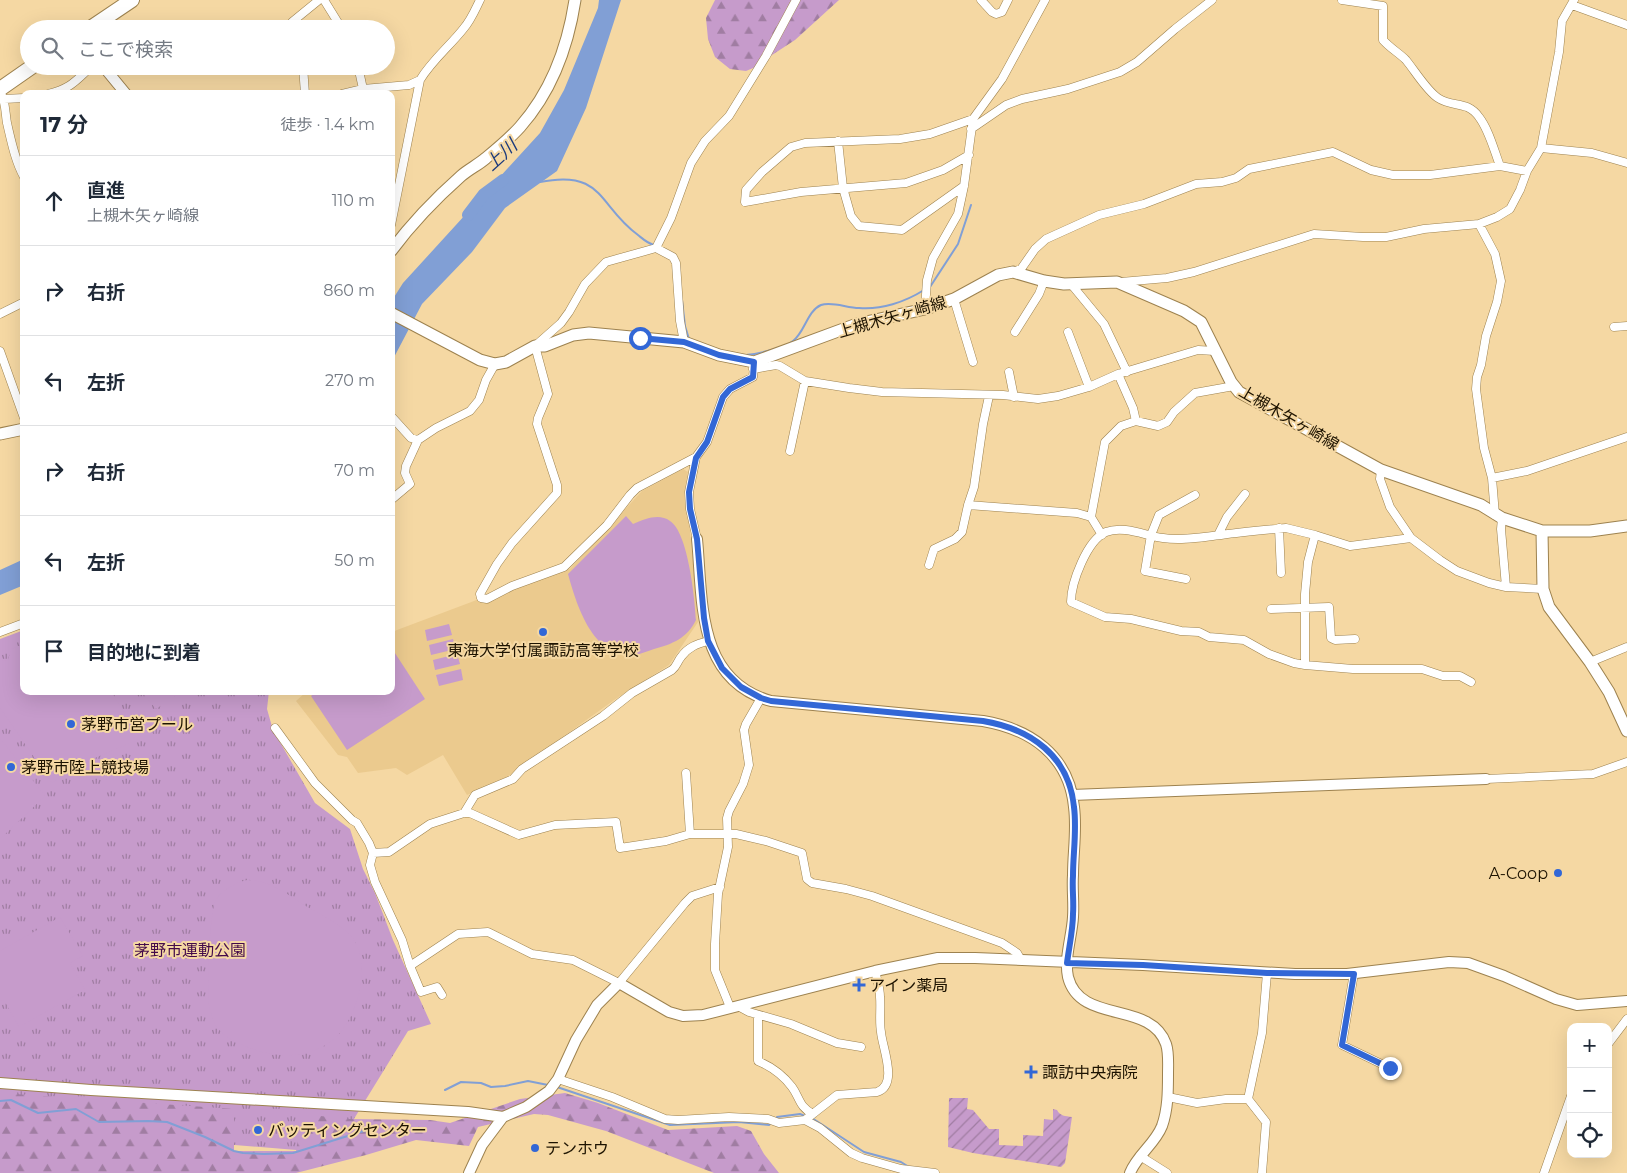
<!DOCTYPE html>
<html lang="ja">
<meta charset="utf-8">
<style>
body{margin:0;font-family:Montserrat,"Noto Sans JP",sans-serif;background:#f2f2f3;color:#1f2937}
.controls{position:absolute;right:15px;bottom:15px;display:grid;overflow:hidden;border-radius:10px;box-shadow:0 5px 20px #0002}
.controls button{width:45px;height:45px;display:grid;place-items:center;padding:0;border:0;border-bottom:1px solid #e0e1e3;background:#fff;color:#1f2937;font:25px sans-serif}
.stop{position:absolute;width:15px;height:15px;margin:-11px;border:4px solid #3267d6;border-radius:50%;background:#fff}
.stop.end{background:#3267d6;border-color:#fff;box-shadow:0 1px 5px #0008}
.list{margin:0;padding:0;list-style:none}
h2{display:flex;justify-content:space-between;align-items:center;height:65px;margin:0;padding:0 20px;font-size:21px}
h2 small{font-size:16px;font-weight:400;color:#747a83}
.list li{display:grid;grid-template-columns:32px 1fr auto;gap:15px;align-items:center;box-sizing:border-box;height:90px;padding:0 20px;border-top:1px solid #e0e1e3}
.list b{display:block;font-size:19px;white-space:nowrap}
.list p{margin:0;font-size:16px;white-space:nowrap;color:#747a83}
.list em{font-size:16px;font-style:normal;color:#747a83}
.icon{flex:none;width:28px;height:28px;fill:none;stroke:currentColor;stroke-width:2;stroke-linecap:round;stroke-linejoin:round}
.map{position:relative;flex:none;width:1627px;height:1173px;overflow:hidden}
.search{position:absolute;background:#fff;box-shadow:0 5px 20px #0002;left:20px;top:20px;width:375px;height:55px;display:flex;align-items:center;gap:12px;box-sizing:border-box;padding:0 18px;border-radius:28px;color:#747a83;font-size:19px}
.panel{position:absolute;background:#fff;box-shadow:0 5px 20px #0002;left:20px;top:90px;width:375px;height:605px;border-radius:10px}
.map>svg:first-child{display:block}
.built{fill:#ebca8e}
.grass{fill:url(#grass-tufts)}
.forest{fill:url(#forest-firs)}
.garden{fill:url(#garden-furrows)}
.pitch{fill:#c69bcb}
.water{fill:#819fd5}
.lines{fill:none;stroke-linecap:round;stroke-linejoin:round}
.stream{stroke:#819fd5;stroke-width:2}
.river{stroke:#819fd5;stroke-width:12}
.minor-casing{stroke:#9d824f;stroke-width:9}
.tertiary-casing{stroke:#9d824f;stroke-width:12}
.secondary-casing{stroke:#9d824f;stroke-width:13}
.trunk-casing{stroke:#9d824f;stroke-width:16}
.minor{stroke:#fff;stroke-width:8}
.tertiary{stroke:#fff;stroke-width:10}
.secondary{stroke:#fff;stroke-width:11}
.trunk{stroke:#fff;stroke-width:14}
.route{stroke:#3267d6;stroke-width:6}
.poi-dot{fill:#3267d6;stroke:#f5d8a3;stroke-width:2}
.labels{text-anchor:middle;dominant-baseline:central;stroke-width:4;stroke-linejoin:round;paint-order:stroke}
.street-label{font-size:16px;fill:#1d1301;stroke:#f5d8a3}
.poi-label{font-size:16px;fill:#1d1301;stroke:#f5d8a3;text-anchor:start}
.park-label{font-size:16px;fill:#430a4a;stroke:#f5d8a3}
.water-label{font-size:18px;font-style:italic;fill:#1b3a7c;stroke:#f5d8a3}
</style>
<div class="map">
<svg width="1627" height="1173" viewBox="0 0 1627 1173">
<defs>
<pattern id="grass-tufts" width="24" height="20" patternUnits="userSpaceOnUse" patternTransform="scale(1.25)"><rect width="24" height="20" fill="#c69bcb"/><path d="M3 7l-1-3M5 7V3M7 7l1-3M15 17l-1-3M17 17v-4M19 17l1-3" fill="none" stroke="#a07da2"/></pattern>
<pattern id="forest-firs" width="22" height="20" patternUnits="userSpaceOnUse" patternTransform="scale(1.25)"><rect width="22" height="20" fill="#c69bcb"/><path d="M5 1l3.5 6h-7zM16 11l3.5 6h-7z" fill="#a07da2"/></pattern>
<pattern id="garden-furrows" width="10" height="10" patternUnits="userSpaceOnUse" patternTransform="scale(1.25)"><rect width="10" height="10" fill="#c69bcb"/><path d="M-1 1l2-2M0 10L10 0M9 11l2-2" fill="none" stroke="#a07da2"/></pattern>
</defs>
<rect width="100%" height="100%" fill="#f5d8a3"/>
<path class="built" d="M683 469 688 472 684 494 690 530 698 622 669 665 617 698 507 777 467 795 443 755 407 775 396 768 358 773 347 757 338 755 296 701 307 691H391V633L397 630 474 601 518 580 570 569 642 491Z"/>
<path class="grass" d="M24 630V691H269L267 709 273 730 315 803 350 829 363 869 375 893 393 940 431 1024 408 1031 333 1153 0 1126V639Z"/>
<path class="forest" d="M715 0H839L795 40 772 55 758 66 746 71 730 69 715 57 708 39 706 18Z
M0 1093 234 1109V1151H296L302 1114 348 1119 430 1120 450 1123 520 1099 565 1093 598 1103 668 1130 737 1126 751 1131 764 1154 779 1173H714L606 1131 548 1115 534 1114 478 1127 469 1146 416 1140 366 1155 296 1173H0Z"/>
<path class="garden" d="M949 1098H968L967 1109 973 1110 989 1129H999V1145L1023 1146V1135L1043 1136 1044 1119 1053 1120V1109L1057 1110C1060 1116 1065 1116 1072 1117L1065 1163 1061 1167 973 1153 948 1147Z"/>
<path class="pitch" d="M626 516 633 524C645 519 659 513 670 521 688 532 695 599 696 620 687 638 673 644 654 649 646 652 636 656 628 655 591 653 576 603 568 574Z
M449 624 452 635 427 641 425 630Z
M453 639 456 649 431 655 429 645Z
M24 644V691H111L140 739 90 760 52 783 0 708V667L2 661 8 660 11 649Z
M391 647 425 699 347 750 311 696 317 691H391Z
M457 654 460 664 435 670 433 660Z
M461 669 463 680 439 686 436 675Z
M141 691H183L156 709Z
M0 738 45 796 0 839Z
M247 880C269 880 286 893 304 905 318 913 334 921 346 931 375 955 360 1014 336 1037 325 1048 308 1054 292 1055 270 1057 230 1045 217 1027 213 1022 210 1011 209 1005 207 990 209 912 216 900 223 889 235 883 247 880Z
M60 917 83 956 70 963 85 990 19 1027 4 1000 0 1001V951Z"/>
<path class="water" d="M599 0H621L586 108 557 171 505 208 472 252 422 304 391 363V302L403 283 540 133 564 90 598 8Z
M24 559V585L0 595V570Z"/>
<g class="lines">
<path class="stream" d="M540 182C604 169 598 206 638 235 643 239 647 243 654 245
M930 287 958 244 971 205
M682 300 685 326 689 339
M746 355C757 354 785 348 793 341 805 332 807 311 821 305 832 301 847 308 859 308 881 310 905 302 924 290
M557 1087 670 1125 739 1122 769 1125 770 1124
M445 1090 461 1082 481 1083 491 1087 505 1086 528 1081 548 1085
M0 1101 11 1100 38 1113 76 1109 99 1122 148 1121 167 1122 205 1137 234 1151 243 1153 264 1154 293 1153 367 1130
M812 1118 864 1152 901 1162 909 1167
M776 1119 777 1117 800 1114 805 1116"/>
<path class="river" d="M468 215 484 194 503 180"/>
<defs>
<path id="minor" d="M324 0 342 29
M981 0 992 12 996 14 1002 12 1008 0
M1342 0 1383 6V40C1390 48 1399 53 1406 60 1415 71 1427 91 1438 98 1453 108 1467 100 1479 117 1489 130 1494 150 1500 166
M1572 5 1627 25
M294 29 292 22 319 0
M303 66 305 94
M358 66 363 89
M0 92C6 101 5 112 7 123 11 140 15 161 24 177
M48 94C72 88 75 81 92 66
M342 94 363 89 409 85 420 80
M4 99 24 98
M971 129 1006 105 1022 99 1068 89 1120 72 1137 62 1175 29 1212 0
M838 141 843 188 851 216 859 226 902 230 964 186
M1541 148 1592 153 1627 163
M969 155 943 170 906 183 801 192 745 202 746 190 762 172 791 147 805 143 900 139 930 134 973 119
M1479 224 1495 254 1501 281 1497 302 1486 336 1481 365 1477 377 1476 389 1484 448 1492 478 1495 515
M391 225 420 80C432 60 450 46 464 28 471 20 475 10 480 0
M656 248 671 218 691 163 705 141 729 116 766 56 796 0
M1013 272 1021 269 1035 249 1046 239 1099 215 1144 204 1196 184 1222 182 1236 178 1249 169 1333 152 1371 170 1393 175H1430L1500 166 1527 171
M1121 282 1167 278 1194 272 1314 234 1363 237H1386L1424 229 1479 224 1497 217 1510 209 1520 190 1527 171 1541 148 1559 52 1562 21 1574 0
M1071 284 1104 324 1127 372
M954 299 973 362
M925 309 927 280 933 258 958 214 964 186 973 119 1002 79 1045 0
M0 314 24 302
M1614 327 1627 326
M1015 332 1039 294 1044 281
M1068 332 1089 387
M684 342 680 321 676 263 673 257 656 248 606 262 585 284 569 312 561 323 535 346 548 394 538 418 537 424 557 485V493L512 543 497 564 480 594 481 598 487 599 512 586 564 567 607 525 630 495 637 488 696 457
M0 351 24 418
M753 369 776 365 780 366 805 381 849 388 882 392 1003 395 1038 399 1058 396 1089 387 1118 374 1198 350 1215 351
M1009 372 1014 397
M1118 374 1133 408 1136 421 1158 426 1167 422 1174 412 1195 393 1234 386
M391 416 411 438 418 440
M790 451 805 381
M1381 470 1380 479 1390 507 1411 538 1440 560 1457 571 1489 583 1506 587 1543 589
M1492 478 1527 471 1627 437
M391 500 410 484 405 473 406 466 418 440 436 428 470 411 479 400 486 380 495 364
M968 505 1077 513 1091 517 1102 535
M1091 517 1105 442 1121 426 1136 421
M1502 518 1501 529 1506 587
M1279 528 1281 573
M1286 528 1315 535 1308 562 1305 594V665L1294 663 1269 654 1244 640 1209 637 1199 632 1181 631 1131 619 1105 617 1071 602C1071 583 1087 540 1106 532 1124 525 1146 536 1163 538 1182 541 1202 537 1221 535 1242 532 1264 530 1286 528Z
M1218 535 1227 517 1245 494
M1315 535 1350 546 1411 538
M697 539 690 509 689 492 696 457 707 442 723 397 730 389 753 377 754 366
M929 565 934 549 955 539 962 532 968 505 974 487 983 424 989 396
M1186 579 1145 571 1151 535 1159 515 1195 495
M1271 609 1329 607 1331 638 1335 640 1355 639
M0 632 24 623
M1590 662 1627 647
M1305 665 1353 669H1422L1443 676H1460L1471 682
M275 728 315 783 352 820 357 823 369 843 373 853 370 865 375 882 402 940 410 966 458 934 488 932 532 954 573 960 619 983 685 903 692 896 720 887
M686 773 690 834
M1486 779 1593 774 1627 762
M464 813 475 795 513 779 522 769 603 716 632 693 672 670C677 666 677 662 681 657 688 647 697 644 708 641
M373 853 389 852 430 824 464 813H470L519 835 555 825 616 822 620 848 666 841 690 834H736L766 841 802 853 807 879 812 883 846 889 872 896 1002 943 1017 953 1021 960
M410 966 421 992 437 987 442 995
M1354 973 1342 1045 1390 1068
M738 1006 749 1012 791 1024 837 1043 861 1047
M730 1007 715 970V944L718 894 728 847 727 818 729 811 743 784 749 765 744 730 746 724 761 698
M758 1015V1061C772 1067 783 1075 792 1087 800 1098 799 1107 813 1114
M1608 1044 1627 1019
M558 1079 612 1097 665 1119 678 1120 729 1117 768 1119 779 1123 805 1120 820 1128 851 1153 862 1158 901 1169 935 1173
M1168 1097 1197 1103 1226 1099H1248
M1248 1099 1262 1033 1267 973
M1248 1099 1266 1122 1262 1173
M805 1120 837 1095 877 1092C899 1085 882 1047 881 1032 879 1021 881 1009 880 997 880 988 877 979 875 971
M1140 1156 1167 1173
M1544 1173 1571 1096"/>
<path id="tertiary" d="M103 66 126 94
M697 539C703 601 696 680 771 701L983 721C1030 729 1069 755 1074 807 1077 830 1073 852 1073 875 1072 889 1074 903 1073 917 1072 936 1064 958 1068 977 1080 1025 1151 1000 1166 1044 1169 1053 1168 1064 1168 1074 1168 1091 1168 1109 1162 1126 1155 1144 1137 1155 1130 1173
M1072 795 1486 779
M0 1083 91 1090 468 1112 503 1117
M469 1173 482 1145 503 1117 526 1107 549 1091 558 1079 576 1040 597 1005 619 983 669 1012 683 1016 703 1015 875 971 938 958H975L1143 965 1295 974H1347L1449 962 1468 963 1504 976 1556 999 1577 1005 1627 1001"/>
<path id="secondary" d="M391 251C412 223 435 199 461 176 469 169 478 165 486 158 497 149 510 138 520 127 551 92 568 46 575 0
M391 313 480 360 495 364 506 362 535 346H545L573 335 589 333 684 342 719 355 754 362 857 324 925 309 954 299 998 275 1013 272 1044 281 1064 284 1117 282 1184 311 1201 322 1231 382 1239 392 1381 470 1481 505 1502 518 1542 531H1590L1627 526
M0 434 24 429
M1542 531 1543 589 1549 607 1590 662 1609 692 1627 731"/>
<path id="trunk" d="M89 29 132 0
M0 89 33 66"/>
</defs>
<use href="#minor" class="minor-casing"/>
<use href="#tertiary" class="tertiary-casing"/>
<use href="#secondary" class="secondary-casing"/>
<use href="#trunk" class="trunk-casing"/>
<use href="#minor" class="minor"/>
<use href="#tertiary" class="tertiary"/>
<use href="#secondary" class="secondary"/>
<use href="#trunk" class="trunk"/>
</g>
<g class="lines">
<path class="route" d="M640 338 684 342 719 355 754 362 753 377 730 389 723 397 707 442 696 458 689 492 690 509 697 539 704 618 708 641 722 668 741 687 761 698 771 701 983 721C1031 729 1069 756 1074 807 1077 830 1073 853 1073 876 1072 888 1074 901 1073 914 1073 930 1069 947 1067 963L1143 965 1267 973 1354 974 1342 1045 1390 1068"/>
</g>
<g class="poi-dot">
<circle cx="543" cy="632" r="5"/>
<circle cx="71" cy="724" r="5"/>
<circle cx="11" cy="767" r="5"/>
<circle cx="1558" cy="873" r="5"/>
<path d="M856.5 977.5h5v5h5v5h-5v5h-5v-5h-5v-5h5z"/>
<path d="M1028.5 1064.5h5v5h5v5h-5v5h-5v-5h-5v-5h5z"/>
<circle cx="258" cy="1130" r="5"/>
<circle cx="535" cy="1148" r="5"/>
</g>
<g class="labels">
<g class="street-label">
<text transform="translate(892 317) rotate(-16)">上槻木矢ヶ崎線</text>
<text transform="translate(1289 418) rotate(30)">上槻木矢ヶ崎線</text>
</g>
<g class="poi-label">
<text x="543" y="650" text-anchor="middle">東海大学付属諏訪高等学校</text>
<text x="81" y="724">茅野市営プール</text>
<text x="21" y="767">茅野市陸上競技場</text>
<text x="1548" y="873" text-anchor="end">A-Coop</text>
<text x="869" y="985">アイン薬局</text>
<text x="1042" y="1072">諏訪中央病院</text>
<text x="268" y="1130">バッティングセンター</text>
<text x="545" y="1148">テンホウ</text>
</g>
<g class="park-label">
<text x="190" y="950">茅野市運動公園</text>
</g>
<g class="water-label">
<text transform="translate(501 155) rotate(-42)">上川</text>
</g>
</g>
</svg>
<div class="controls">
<button>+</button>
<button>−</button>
<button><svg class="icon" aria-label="locate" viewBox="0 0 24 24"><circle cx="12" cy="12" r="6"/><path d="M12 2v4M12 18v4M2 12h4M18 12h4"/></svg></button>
</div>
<div class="stop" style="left:640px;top:338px"></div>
<div class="stop end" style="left:1390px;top:1068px"></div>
<div class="search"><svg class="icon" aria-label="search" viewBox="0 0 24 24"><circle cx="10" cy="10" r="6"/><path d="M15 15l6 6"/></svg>ここで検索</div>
<section class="panel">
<h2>17 分<small>徒歩 · 1.4 km</small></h2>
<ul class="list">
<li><svg class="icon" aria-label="ahead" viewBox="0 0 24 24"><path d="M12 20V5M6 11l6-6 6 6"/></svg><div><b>直進</b><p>上槻木矢ヶ崎線</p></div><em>110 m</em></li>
<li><svg class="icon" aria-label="right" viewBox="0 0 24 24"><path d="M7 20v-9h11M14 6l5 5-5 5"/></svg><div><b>右折</b></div><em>860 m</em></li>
<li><svg class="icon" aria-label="left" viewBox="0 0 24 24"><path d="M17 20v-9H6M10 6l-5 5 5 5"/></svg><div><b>左折</b></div><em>270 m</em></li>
<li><svg class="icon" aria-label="right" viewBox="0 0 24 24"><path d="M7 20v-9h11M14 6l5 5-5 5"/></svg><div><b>右折</b></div><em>70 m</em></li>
<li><svg class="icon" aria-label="left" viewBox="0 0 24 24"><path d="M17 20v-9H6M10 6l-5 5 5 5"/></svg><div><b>左折</b></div><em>50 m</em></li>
<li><svg class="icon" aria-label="arrive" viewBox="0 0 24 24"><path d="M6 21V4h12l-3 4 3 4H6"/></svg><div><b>目的地に到着</b></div></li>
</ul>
</section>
</div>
